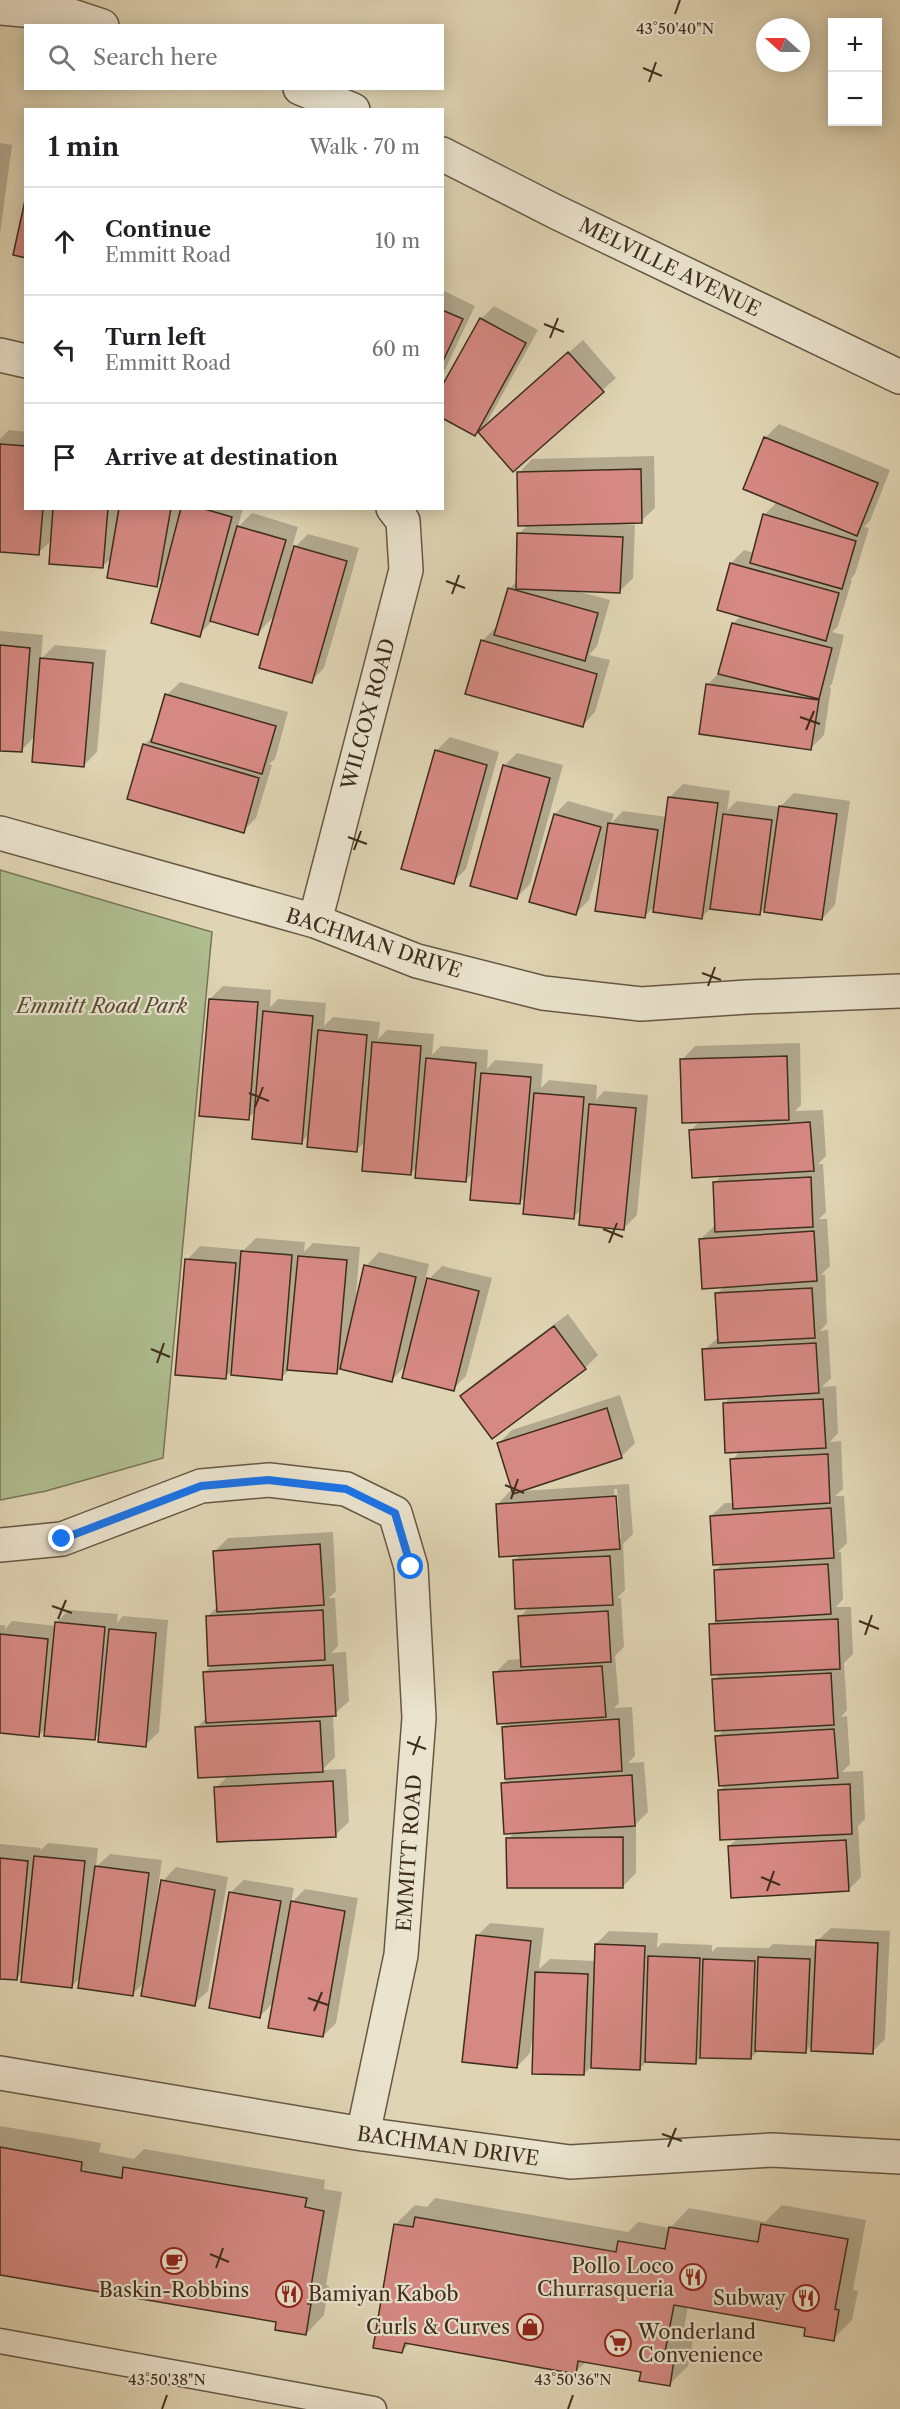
<!DOCTYPE html>
<meta charset="utf-8">
<style>
body{margin:0;font-family:"Libre Caslon Text",serif;background:#f6f6f6;color:#202124}
.controls{position:absolute;right:18px;top:18px;display:grid;overflow:hidden;border-radius:0px;box-shadow:0 3px 15px #0003}
.controls button{width:54px;height:54px;display:grid;place-items:center;padding:0;border:0;border-bottom:2px solid #e0e0e0;background:#fff;color:#202124;font:30px sans-serif}
.compass{position:absolute;left:756px;top:18px;width:54px;height:54px;border-radius:50%;background:#fff;box-shadow:0 3px 15px #0003;rotate:291deg}
.stop{position:absolute;width:18px;height:18px;margin:-14px;border:4px solid #1a73e8;border-radius:50%;background:#fff}
.stop.end{background:#1a73e8;border-color:#fff;box-shadow:0 2px 6px #0008}
.list{margin:0;padding:0;list-style:none}
h2{display:flex;justify-content:space-between;align-items:center;height:78px;margin:0;padding:0 24px;font-size:26px}
h2 small{font-size:20px;font-weight:400;color:#757577}
.list li{display:grid;grid-template-columns:39px 1fr auto;gap:18px;align-items:center;box-sizing:border-box;height:108px;padding:0 24px;border-top:2px solid #e0e0e0}
.list b{display:block;font-size:22px;white-space:nowrap}
.list p{margin:0;font-size:20px;white-space:nowrap;color:#757577}
.list em{font-size:20px;font-style:normal;color:#757577}
.icon{flex:none;width:33px;height:33px;fill:none;stroke:currentColor;stroke-width:2;stroke-linecap:round;stroke-linejoin:round}
.map{position:relative;flex:none;width:900px;height:2409px;overflow:hidden}
.search{position:absolute;background:#fff;box-shadow:0 3px 15px #0003;left:24px;top:24px;width:420px;height:66px;display:flex;align-items:center;gap:15px;box-sizing:border-box;padding:0 21px;border-radius:0px;color:#757577;font-size:22px}
.panel{position:absolute;background:#fff;box-shadow:0 3px 15px #0003;left:24px;top:108px;width:420px;height:402px;border-radius:0px}
.map>svg:first-child{display:block}
.green{fill:#afbd8f;stroke:#767556;stroke-width:1.5}
.shadow{fill:#0003;fill-rule:evenodd}
.building{fill:#d68983;stroke:#3e2d1d;stroke-width:1.5}
.lines{fill:none;stroke-linecap:round;stroke-linejoin:round}
.service-casing{stroke:#665742;stroke-width:27}
.minor-casing{stroke:#665742;stroke-width:36}
.tertiary-casing{stroke:#665742;stroke-width:36}
.service{stroke:#eae3ce;stroke-width:24}
.minor{stroke:#eae3ce;stroke-width:33}
.tertiary{stroke:#eae3ce;stroke-width:33}
.route{stroke:#1a73e8;stroke-width:8}
.ticks{fill:none;stroke:#3e2d1d;stroke-width:2}
.labels{text-anchor:middle;dominant-baseline:central;stroke-width:4.5;stroke-linejoin:round;paint-order:stroke}
.street-label{font-size:20px;fill:#3e2d1d;stroke:#eae3ce}
.park-label{font-size:20px;font-style:italic;fill:#554a34;stroke:#eae3ce}
.poi-label{font-size:20px;fill:#3e2d1d;stroke:#eae3ce;text-anchor:end}
.ticks-label{font-size:15px;text-anchor:middle;fill:#3e2d1d;stroke:#eae3ce;stroke-width:4.5;stroke-linejoin:round;paint-order:stroke}
</style>
<div class="map">
<svg width="900" height="2409" viewBox="0 0 900 2409">
<rect width="100%" height="100%" fill="#dfd4b3"/>
<filter id="stains"><feTurbulence type="fractalNoise" baseFrequency=".00333" numOctaves="4"/><feColorMatrix values="0 0 0 0 .2 0 0 0 0 .09 0 0 0 0 .02 0 0 0 .5 -.17"/></filter>
<radialGradient id="worn" r=".72"><stop offset=".6" stop-color="#630" stop-opacity="0"/><stop offset="1" stop-color="#630" stop-opacity=".3"/></radialGradient>
<path class="green" d="M0 870 212 932 163 1458 46 1491 0 1500Z"/>
<path class="shadow" d="M0 143 12 145 0 233Z
M442 290 475 306 442 376Z
M494 306 538 330 485 426 583 340 616 378 513 470 478 431 475 434 481 319Z
M779 424 890 470 870 521 864 527 869 528 855 574 850 580H852L838 626 832 632 844 635 832 684 829 687 831 688 824 735 811 748 707 685 721 671 733 623 741 616 731 563 744 550 754 553 764 515 777 502 745 489 766 437Z
M9 430 26 432V508H243L238 527 252 513 298 527 291 551 308 534 359 548 324 668 311 681 275 615 258 633 213 620 199 635 164 577 156 585 112 557 103 566 52 540 38 553 0 550V439Z
M654 456 655 508 641 521 624 522V524L635 525 633 578 620 591H576L610 600 597 646 589 655 610 660 595 712 582 726 482 641 495 628 498 629 509 589 517 581 519 534 528 525 519 473 532 459Z
M0 631 43 635 41 659 55 645 106 650 97 752 83 766 35 736 21 751 0 749Z
M180 682 288 712 275 759 269 764 272 765 256 818 243 831 144 745 155 734 167 695Z
M450 737 499 752 466 869 453 882 436 751Z
M517 753 563 765 530 884 517 897 504 766Z
M683 784 730 791 727 811 737 801 780 807 794 793 850 801 835 905 822 919 766 907 759 914 711 908 701 918 655 906 645 916 605 845 589 900 576 913 555 814 568 801 614 814 611 823 623 811 667 817 670 797Z
M223 986 271 990 270 1007 278 999 326 1003 324 1026 333 1017 380 1022 378 1039 387 1030 434 1034 432 1055 441 1046 488 1050 487 1069 495 1060 543 1064 541 1088 549 1080 597 1085 596 1100 604 1091 648 1095 637 1215 624 1228 582 1209 573 1217 526 1196 519 1203 474 1172 465 1181 418 1166 410 1174 366 1141 356 1150 310 1133 302 1142 256 1111 248 1118 210 999Z
M800 1043 801 1105 795 1111 823 1110 826 1156 818 1164H823L826 1212 819 1219H827L830 1266 821 1275H825L827 1323 820 1331 828 1330 831 1378 822 1387 836 1386 838 1433 830 1442 841 1441 843 1489 835 1496H844L847 1543 838 1552H841L843 1599 836 1607H851L853 1654 844 1663 847 1710 841 1717 847 1716 850 1764 842 1772 863 1771 865 1819 858 1826 861 1877 848 1890 729 1846 739 1837 720 1790 726 1784 717 1737 725 1729 714 1680 721 1673 711 1625 718 1618 715 1571 723 1563 711 1516 725 1503H734L732 1460 741 1450 724 1404 732 1396 704 1350 719 1337 716 1294 725 1286 700 1240 714 1226H717L714 1183 722 1175 691 1130 700 1121 682 1060 695 1046Z
M256 1238 305 1242 304 1252 313 1243 360 1247 355 1306H357L366 1266 379 1252 429 1264 418 1311 420 1312 429 1279 442 1266 492 1278 466 1376 453 1389 407 1364 392 1380 341 1368 336 1373 290 1369 281 1378 233 1370 225 1377 187 1260 200 1246 244 1250Z
M568 1314 598 1355 585 1368 492 1436 462 1396 475 1383Z
M620 1395 635 1443 621 1457 521 1491 629 1484 633 1534 623 1544 625 1590 617 1598H621L624 1647 615 1656 619 1703 614 1708 632 1707 635 1756 628 1763 644 1762 648 1812 636 1824V1873L623 1886 508 1839 515 1832 503 1783 509 1777 503 1727 508 1722 495 1673 508 1660 522 1659 520 1617 529 1607 514 1561 522 1554 497 1505 510 1491H514L499 1443 512 1430ZM614 1489H617L621 1538H618Z
M333 1532 336 1591 329 1598H335L338 1646 331 1653 346 1652 349 1701 333 1715 335 1757 322 1770 346 1769 349 1822 335 1835 216 1788 229 1775 196 1728 207 1717 205 1672 213 1664 208 1616 218 1606 215 1551 228 1538Z
M69 1610 118 1614 117 1623 123 1616 168 1620 159 1732 145 1745 100 1733 94 1739 46 1728 39 1735 0 1732V1625H5V1629L12 1621 56 1626V1623Z
M48 1843 98 1848 96 1867 110 1854 162 1860 156 1902H159L163 1881 176 1867 228 1877 208 1991 194 2004 145 1982 132 1994 81 1977 72 1986 24 1971 16 1979 0 1977V1844L41 1848 40 1851Z
M244 1880 294 1888 291 1903 305 1889 358 1898 336 2023 323 2036 274 2002 260 2016 230 1893Z
M490 1923 544 1928 539 1969 550 1959 595 1961 596 1944 609 1931 658 1933 657 1948 662 1943 712 1945V1952L717 1947 769 1948 773 1944 817 1946V1941L831 1928 890 1931 885 2039 872 2052 813 2044 806 2051 759 2050 751 2058 701 2057 695 2063 647 2061 640 2068 591 2067 584 2074 532 2040 530 2053 517 2067 477 1936Z
M0 2126 101 2143 99 2152 134 2159 144 2149 325 2180 324 2189 342 2192 326 2285 329 2286 324 2315 306 2334 278 2321 0 2274Z
M435 2198 628 2232 638 2222 670 2228 689 2208 765 2222 782 2205 866 2220 853 2290 858 2291 852 2320 833 2339 807 2327 688 2306 683 2333 694 2335 688 2366 669 2385 643 2370 587 2361 575 2372 410 2343 402 2351 396 2224 415 2205 427 2207Z"/>
<path class="building" d="M26 196V258L13 255Z
M442 310 463 319 442 363Z
M480 318 526 343 475 436 442 418V386Z
M568 352 604 392 513 472 478 432Z
M764 437 878 483 857 536 743 489Z
M0 444 26 446V508H43L39 555 0 552Z
M641 469 642 523 518 526 517 472Z
M53 508H108L103 568 49 564Z
M119 508H171L157 587 107 578Z
M181 508H201L232 517 200 637 151 623Z
M763 514 856 541 842 589 750 563Z
M237 526 286 540 258 635 210 621Z
M517 533 623 537 620 593 516 589Z
M294 546 347 561 312 683 259 668Z
M730 563 839 593 826 641 717 610Z
M508 588 598 613 585 661 494 635Z
M732 623 832 648 819 699 718 674Z
M481 640 597 674 583 727 465 694Z
M0 645 30 648 22 752 0 751Z
M40 658 93 663 84 767 32 762Z
M706 684 819 700 811 750 699 734Z
M165 694 276 726 262 774 151 742Z
M143 744 259 778 244 833 127 799Z
M435 750 487 765 454 884 401 869Z
M503 765 550 778 517 899 470 886Z
M668 797 718 803 702 919 653 912Z
M779 806 837 814 822 920 764 912Z
M554 814 601 827 576 915 529 902Z
M723 814 772 820 760 915 710 909Z
M608 823 658 830 645 918 595 911Z
M209 999 258 1002 249 1120 199 1116Z
M263 1011 313 1016 302 1144 252 1139Z
M318 1030 367 1035 357 1152 307 1147Z
M372 1042 421 1046 411 1175 362 1171Z
M787 1056 789 1120 682 1123 680 1059Z
M426 1058 476 1063 466 1182 415 1178Z
M481 1073 531 1077 520 1204 470 1200Z
M534 1093 584 1097 574 1219 523 1214Z
M589 1104 636 1108 624 1230 579 1225Z
M810 1122 814 1171 692 1178 689 1130Z
M811 1177 813 1227 715 1232 713 1182Z
M814 1231 817 1281 702 1289 699 1239Z
M241 1251 292 1255 282 1380 231 1375Z
M298 1256 347 1260 337 1374 287 1370Z
M185 1259 236 1263 226 1379 175 1375Z
M364 1265 416 1277 392 1382 340 1369Z
M427 1278 479 1291 454 1391 402 1378Z
M812 1288 815 1338 718 1343 715 1293Z
M554 1326 586 1369 492 1439 460 1396Z
M816 1343 819 1393 705 1400 702 1349Z
M823 1399 826 1448 725 1453 723 1403Z
M607 1408 622 1458 513 1494 497 1443Z
M828 1454 830 1503 733 1509 730 1459Z
M616 1496 620 1549 499 1557 496 1504Z
M831 1508 834 1558 713 1565 710 1516Z
M320 1544 324 1605 217 1612 213 1551Z
M610 1556 613 1605 515 1609 513 1560Z
M828 1564 831 1614 716 1621 714 1570Z
M323 1610 325 1660 208 1666 206 1616Z
M608 1611 611 1662 521 1667 518 1616Z
M838 1619 840 1669 711 1675 709 1624Z
M55 1622 105 1627 95 1740 44 1736Z
M109 1629 156 1633 146 1747 98 1742Z
M0 1634 48 1639 39 1737 0 1733Z
M333 1665 336 1716 206 1723 203 1672Z
M602 1666 606 1717 497 1724 493 1672Z
M831 1673 834 1725 715 1731 712 1679Z
M619 1719 622 1771 505 1779 502 1727Z
M320 1721 323 1772 198 1778 195 1727Z
M834 1729 838 1778 719 1786 715 1736Z
M632 1775 635 1826 504 1834 501 1783Z
M333 1781 336 1837 217 1842 214 1787Z
M850 1784 852 1834 720 1840 718 1790Z
M623 1837V1888H507L506 1838Z
M846 1840 849 1891 731 1898 728 1846Z
M34 1856 85 1861 72 1988 21 1982Z
M0 1858 28 1861 17 1980 0 1979Z
M95 1866 149 1873 133 1996 78 1988Z
M161 1880 215 1890 195 2006 141 1996Z
M229 1892 281 1901 260 2018 209 2008Z
M291 1901 345 1911 323 2037 268 2028Z
M476 1935 531 1941 517 2068 462 2062Z
M816 1940 878 1943 873 2054 811 2051Z
M595 1944 645 1946 640 2070 591 2068Z
M648 1956 700 1958 696 2064 645 2062Z
M758 1957 810 1959 806 2053 755 2051Z
M703 1959 755 1961 751 2059 700 2058Z
M535 1972 588 1974 584 2075 532 2074Z
M0 2147 82 2162 81 2171 122 2178 123 2167 307 2198 305 2207 324 2211 308 2304H311L306 2335 275 2330 276 2322 0 2275Z
M415 2217 616 2252 618 2241 665 2249 669 2227 758 2242 761 2224 848 2239 835 2309 839 2310 834 2341 804 2336 805 2328 674 2305 665 2352 675 2354 670 2386 639 2381 641 2372 578 2361 576 2374 405 2343 402 2353 373 2348 394 2224 413 2227Z"/>
<g class="lines">
<defs>
<path id="service" d="M0 2341 374 2409"/>
<path id="minor" d="M0 355 26 361
M0 833 315 921 417 961 543 993 641 1004 747 997 900 991
M315 921 406 570 403 521 393 508
M0 1545 62 1539 201 1486 269 1480 346 1489 395 1513 411 1567 419 1718 401 1955 363 2134
M0 2073 363 2134 570 2162 772 2150 900 2157"/>
<path id="tertiary" d="M0 8 66 14 102 26
M300 88 353 110
M442 154 556 212 900 377"/>
</defs>
<use href="#service" class="service-casing"/>
<use href="#minor" class="minor-casing"/>
<use href="#tertiary" class="tertiary-casing"/>
<use href="#service" class="service"/>
<use href="#minor" class="minor"/>
<use href="#tertiary" class="tertiary"/>
</g>
<g class="lines">
<path class="route" d="M62 1539 201 1486 268 1480 346 1489 395 1513 411 1567"/>
</g>
<path class="ticks" d="M675 14 680 0M643 68 662 76M649 82 656 62M544 324 564 332M550 338 558 318M446 581 465 588M452 594 459 575M800 717 820 724M806 730 814 711M348 837 367 844M354 850 361 831M702 973 721 980M708 986 715 967M249 1093 269 1101M255 1107 263 1087M603 1229 623 1237M609 1243 617 1223M151 1349 170 1357M157 1363 164 1343M505 1485 524 1493M511 1499 518 1479M52 1606 72 1613M58 1619 66 1600M859 1621 879 1629M865 1635 872 1615M407 1742 426 1749M413 1755 420 1736M761 1877 780 1885M767 1891 774 1871M308 1998 328 2005M314 2011 322 1992M662 2134 682 2141M668 2147 676 2128M210 2254 229 2262M216 2268 223 2248M162 2409 167 2395M568 2409 573 2395"/>
<defs>
<symbol id="cafe-ring" viewBox="-11 -11 22 22"><circle r="9.5" fill="#eae3ce" stroke="#8f2418" stroke-width="1.5"/><path d="M-5.5-4.5H6V0H3Q3 3.5 0 3.5H-2.5Q-5.5 3.5-5.5 0ZM3-3.2v2h1.7v-2ZM-6 4.5H4V6H-6Z" fill="#8f2418"/></symbol>
<symbol id="restaurant-ring" viewBox="-11 -11 22 22"><circle r="9.5" fill="#eae3ce" stroke="#8f2418" stroke-width="1.5"/><path d="M-5-6h1v4h1v-4h1v4h1v-4h1v5L-1.5 .5V6h-2V.5L-5-1ZM5-6V6H3V1.5H1.5Q1.5-4 5-6Z" fill="#8f2418"/></symbol>
<symbol id="shop-ring" viewBox="-11 -11 22 22"><circle r="9.5" fill="#eae3ce" stroke="#8f2418" stroke-width="1.5"/><path d="M-5-2.5h2.3a2.7 3.5 0 0 1 5.4 0H5L5.5 6h-11ZM-1.5-2.5h3a1.5 2.3 0 0 0-3 0Z" fill="#8f2418"/></symbol>
<symbol id="supermarket-ring" viewBox="-11 -11 22 22"><circle r="9.5" fill="#eae3ce" stroke="#8f2418" stroke-width="1.5"/><path d="M-6-5.5h2.5l.6 2H6L4.5 2H-2.5L-4.4-4H-6ZM-1.5 3.2a1.3 1.3 0 1 0 .1 0ZM3 3.2a1.3 1.3 0 1 0 .1 0Z" fill="#8f2418"/></symbol>
</defs>
<g fill-rule="evenodd">
<use href="#cafe-ring" x="159" y="2246" width="30" height="30"/>
<use href="#restaurant-ring" x="678" y="2262" width="30" height="30"/>
<use href="#restaurant-ring" x="274" y="2279" width="30" height="30"/>
<use href="#restaurant-ring" x="791" y="2283" width="30" height="30"/>
<use href="#shop-ring" x="515" y="2312" width="30" height="30"/>
<use href="#supermarket-ring" x="603" y="2328" width="30" height="30"/>
</g>
<g class="labels">
<g class="street-label">
<text transform="translate(670 267) rotate(26)">MELVILLE AVENUE</text>
<text transform="translate(368 714) rotate(-75)">WILCOX ROAD</text>
<text transform="translate(374 943) rotate(18)">BACHMAN DRIVE</text>
<text transform="translate(409 1853) rotate(-86)">EMMITT ROAD</text>
<text transform="translate(448 2146) rotate(8)">BACHMAN DRIVE</text>
</g>
<g class="park-label">
<text x="102" y="1006">Emmitt Road Park</text>
</g>
<g class="poi-label">
<text x="674" y="2266">Pollo Loco<tspan x="674" dy="23">Churrasqueria</tspan></text>
<text x="174" y="2290" text-anchor="middle">Baskin-Robbins</text>
<text x="308" y="2294" text-anchor="start">Bamiyan Kabob</text>
<text x="786" y="2298">Subway</text>
<text x="510" y="2327">Curls &amp; Curves</text>
<text x="638" y="2332" text-anchor="start">Wonderland<tspan x="638" dy="23">Convenience</tspan></text>
</g>
</g>
<g class="ticks-label">
<text x="675" y="34">43°50'40"N</text>
<text x="167" y="2385">43°50'38"N</text>
<text x="573" y="2385">43°50'36"N</text>
</g>
<rect width="100%" height="100%" filter="url(#stains)"/>
<rect width="100%" height="100%" fill="url(#worn)"/>
</svg>
<div class="controls">
<button>+</button>
<button>−</button>
</div>
<svg class="compass" viewBox="-18 -18 36 36"><path d="M0-13l5 13h-10z" fill="#e53935"/><path d="M0 13l5-13h-10z" fill="#757577"/></svg>
<div class="stop" style="left:411px;top:1567px"></div>
<div class="stop end" style="left:62px;top:1539px"></div>
<div class="search"><svg class="icon" aria-label="search" viewBox="0 0 24 24"><circle cx="10" cy="10" r="6"/><path d="M15 15l6 6"/></svg>Search here</div>
<section class="panel">
<h2>1 min<small>Walk · 70 m</small></h2>
<ul class="list">
<li><svg class="icon" aria-label="ahead" viewBox="0 0 24 24"><path d="M12 20V5M6 11l6-6 6 6"/></svg><div><b>Continue</b><p>Emmitt Road</p></div><em>10 m</em></li>
<li><svg class="icon" aria-label="left" viewBox="0 0 24 24"><path d="M17 20v-9H6M10 6l-5 5 5 5"/></svg><div><b>Turn left</b><p>Emmitt Road</p></div><em>60 m</em></li>
<li><svg class="icon" aria-label="arrive" viewBox="0 0 24 24"><path d="M6 21V4h12l-3 4 3 4H6"/></svg><div><b>Arrive at destination</b></div></li>
</ul>
</section>
</div>
